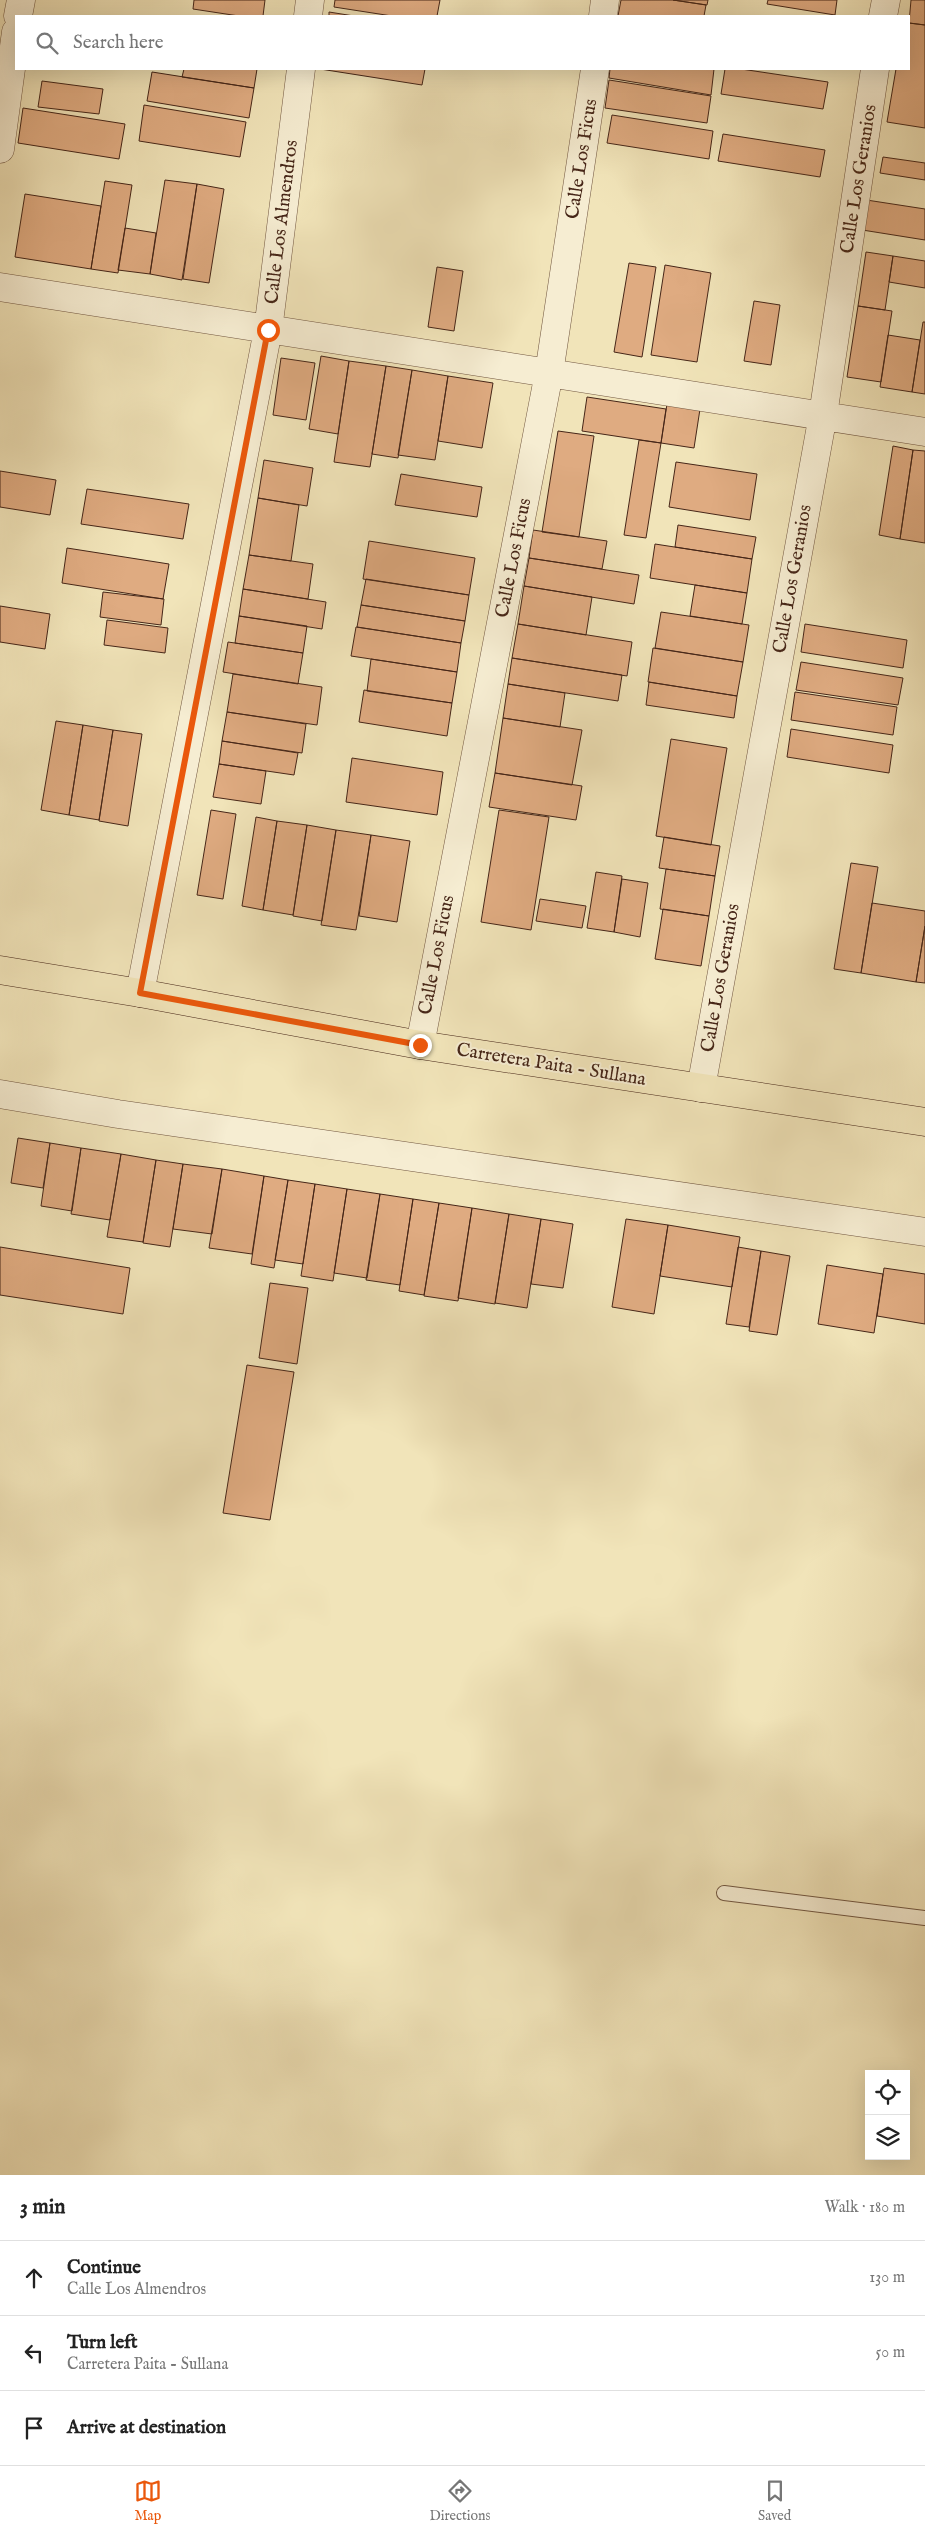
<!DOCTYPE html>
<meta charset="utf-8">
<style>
body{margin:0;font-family:"IM FELL English",serif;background:#f2f2f2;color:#222}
.controls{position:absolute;right:15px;bottom:15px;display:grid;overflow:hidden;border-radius:0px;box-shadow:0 5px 20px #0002}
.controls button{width:45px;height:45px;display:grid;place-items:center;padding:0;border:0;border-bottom:1px solid #e0e0e0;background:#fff;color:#222;font:25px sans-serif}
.stop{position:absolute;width:15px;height:15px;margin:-11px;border:4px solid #ea580c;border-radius:50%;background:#fff}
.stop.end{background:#ea580c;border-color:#fff;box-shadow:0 1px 5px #0008}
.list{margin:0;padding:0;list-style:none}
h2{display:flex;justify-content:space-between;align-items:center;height:65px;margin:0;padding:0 20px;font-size:21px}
h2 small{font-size:16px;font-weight:400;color:#767676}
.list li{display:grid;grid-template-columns:32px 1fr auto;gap:15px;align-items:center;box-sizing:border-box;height:75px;padding:0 20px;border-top:1px solid #e0e0e0}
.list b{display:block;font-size:19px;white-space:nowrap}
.list p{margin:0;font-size:16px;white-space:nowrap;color:#767676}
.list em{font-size:16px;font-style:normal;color:#767676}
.icon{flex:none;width:28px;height:28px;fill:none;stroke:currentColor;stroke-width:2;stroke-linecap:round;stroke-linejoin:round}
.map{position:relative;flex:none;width:925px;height:2175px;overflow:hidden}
.search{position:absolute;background:#fff;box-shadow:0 5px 20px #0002;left:15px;right:15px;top:15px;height:55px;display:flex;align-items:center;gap:12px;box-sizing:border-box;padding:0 18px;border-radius:0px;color:#767676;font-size:19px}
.sheet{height:290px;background:#fff}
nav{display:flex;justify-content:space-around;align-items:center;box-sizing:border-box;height:70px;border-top:1px solid #e0e0e0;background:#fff;font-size:14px;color:#767676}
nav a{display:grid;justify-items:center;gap:2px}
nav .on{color:#ea580c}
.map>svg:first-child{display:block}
.building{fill:#dfab81;stroke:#462618}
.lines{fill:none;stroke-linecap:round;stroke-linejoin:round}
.service-casing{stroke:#715640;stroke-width:16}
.minor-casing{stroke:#715640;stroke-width:29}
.primary-casing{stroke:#462618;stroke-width:29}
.service{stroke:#f6edd2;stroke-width:14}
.minor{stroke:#f6edd2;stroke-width:28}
.primary{stroke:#f1e4b9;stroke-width:28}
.route{stroke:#ea580c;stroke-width:6}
.labels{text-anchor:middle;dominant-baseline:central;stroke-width:4;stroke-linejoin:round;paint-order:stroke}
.street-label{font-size:19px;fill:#462618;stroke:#f6edd2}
</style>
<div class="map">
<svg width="925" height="2175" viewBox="0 0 925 2175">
<rect width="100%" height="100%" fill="#f1e4b9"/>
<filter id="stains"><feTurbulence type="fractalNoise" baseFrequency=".004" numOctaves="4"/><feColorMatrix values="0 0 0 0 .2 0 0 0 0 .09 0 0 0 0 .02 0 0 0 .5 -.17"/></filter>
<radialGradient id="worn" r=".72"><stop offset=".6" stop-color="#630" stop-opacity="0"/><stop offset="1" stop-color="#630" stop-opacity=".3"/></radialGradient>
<path class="building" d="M194 0H265L263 16H239L193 9Z
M335 0H440L437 16H392L334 7Z
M621 0H673L706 5 704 16H618Z
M673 0H708L707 5Z
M768 0H837L835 15 767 4Z
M911 0H925V25L909 23Z
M329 12 354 16H329Z
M909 23 925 25V128L887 122 896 69H909Z
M184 69H257L254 88 182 77Z
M320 69H425L422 85Z
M610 69H714L711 95 609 78Z
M725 69H741L828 82 823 109 721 94Z
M152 72 254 88 249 118 147 101Z
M609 80 711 96 707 123 605 108Z
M42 81 103 89 99 114 38 107Z
M144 105 246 122 240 157 139 141Z
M23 108 125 124 119 159 18 143Z
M612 115 713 131 709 159 607 143Z
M723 134 825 150 820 177 718 161Z
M883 157 925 163V180L880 173Z
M165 180 197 184 182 280 150 274Z
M105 181 132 185 118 273 91 269Z
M197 184 224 189 209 283 183 279Z
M25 194 101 206 91 269 15 257Z
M860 199 925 209V240L856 229Z
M125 228 156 233 150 274 118 270Z
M866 252 893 256 885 310 858 306Z
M893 256 925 261V288L889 282Z
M629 263 656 267 642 357 614 352Z
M665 265 711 273 697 362 651 355Z
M437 267 463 271 454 331 428 327Z
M754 301 780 305 771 365 744 361Z
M858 306 892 311 881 382 847 377Z
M923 322H925V394L912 392Z
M888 335 920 340 912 392 880 387Z
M321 356 349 361 338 434 309 429Z
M281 358 315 363 306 420 273 415Z
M349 361 386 366 370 467 334 462Z
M386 366 412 370 398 458 372 454Z
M412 370 448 376 435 460 398 455Z
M448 376 493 383 482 448 438 441Z
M587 397 666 409 661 443 582 431Z
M667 404 700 409 694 448 661 443Z
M558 431 594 436 579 537 542 532Z
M639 440 661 443 646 538 624 535Z
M893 446 913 450 900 539 879 535Z
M913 450 925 451V543L900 539Z
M264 460 313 468 307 506 258 498Z
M676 462 757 474 750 520 669 507Z
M0 471 56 480 50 515 0 507Z
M401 474 482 487 477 517 395 505Z
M87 489 189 504 183 539 81 524Z
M258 498 299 505 291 561 249 555Z
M678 525 756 537 752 559 675 547Z
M533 530 607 541 602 569 529 558Z
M369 541 475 558 469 595 363 579Z
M655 544 752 559 747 593 650 578Z
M67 548 169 564 163 599 62 583Z
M249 555 313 564 308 599 243 589Z
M529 558 639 575 634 604 524 586Z
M366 579 469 595 465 621 361 605Z
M695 585 747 593 742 624 690 616Z
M524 586 592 597 586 635 518 624Z
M243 589 326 602 322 629 239 616Z
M103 592 164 599 161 625 100 617Z
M361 605 465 621 461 643 357 627Z
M0 606 50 614 45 649 0 642Z
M661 612 749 625 743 662 655 648Z
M239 616 307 626 303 653 235 643Z
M107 620 168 628 165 653 104 645Z
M518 624 632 642 627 676 512 658Z
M805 624 907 640 903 668 801 652Z
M356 627 461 643 457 672 351 656Z
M228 642 303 653 298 684 223 672Z
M653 648 743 662 737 696 648 682Z
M512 658 622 675 618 701 508 684Z
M371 659 457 672 452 703 367 691Z
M801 662 903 678 898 705 796 690Z
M233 674 322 687 317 725 227 712Z
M649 682 737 696 734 718 646 705Z
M508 684 565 693 560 727 503 718Z
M364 690 452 703 447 736 359 722Z
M795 692 897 707 893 735 791 720Z
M227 712 306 724 302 753 222 741Z
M503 718 582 730 572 785 495 773Z
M56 721 83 725 69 815 41 810Z
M83 725 113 730 99 820 69 815Z
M791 729 893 745 889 773 787 757Z
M113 730 142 734 128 826 99 821Z
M671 739 727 748 711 845 656 836Z
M222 741 298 753 294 775 219 764Z
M352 758 443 772 437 815 346 802Z
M219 764 266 771 261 804 213 797Z
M495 773 582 786 576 820 489 807Z
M211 810 236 814 223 899 197 895Z
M499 810 549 817 531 930 481 922Z
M256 817 277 821 263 910 242 906Z
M277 821 307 825 293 915 263 910Z
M307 825 336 830 322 921 293 916Z
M336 830 371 835 356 930 321 925Z
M371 835 410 841 397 922 359 916Z
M664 837 720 846 715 876 659 868Z
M851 863 878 867 861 973 834 969Z
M666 869 715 876 709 916 660 909Z
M596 872 622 876 614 932 587 928Z
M622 879 648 883 640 937 614 932Z
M540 899 586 906 582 928 536 921Z
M872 903 925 911V926L916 982 861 973Z
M663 909 709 916 701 966 655 959Z
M925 926V983L916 982Z
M18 1138 50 1143 43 1188 11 1183Z
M50 1143 81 1148 72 1211 41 1206Z
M81 1148 121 1154 110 1220 71 1214Z
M121 1154 156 1160 143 1242 107 1237Z
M156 1160 183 1164 170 1247 143 1243Z
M183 1164 222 1169 212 1234 173 1229Z
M222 1169 264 1176 252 1254 209 1248Z
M264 1176 288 1180 274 1268 251 1264Z
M288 1180 315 1184 303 1264 275 1260Z
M315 1184 347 1189 333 1281 301 1276Z
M347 1189 380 1194 367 1278 334 1273Z
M380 1194 413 1199 400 1285 366 1280Z
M413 1199 439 1203 424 1295 399 1291Z
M439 1203 472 1208 458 1301 424 1296Z
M472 1208 509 1214 495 1304 458 1298Z
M509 1214 541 1219 527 1308 495 1303Z
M541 1219 573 1224 563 1288 531 1284Z
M626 1219 668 1225 654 1314 612 1307Z
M668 1225 740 1237 732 1287 660 1276Z
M0 1247 130 1268 123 1314 0 1295Z
M738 1247 761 1251 749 1327 726 1324Z
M761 1251 790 1256 777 1335 749 1331Z
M827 1265 883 1274 874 1333 818 1324Z
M884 1268 925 1274V1324L877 1316Z
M270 1283 308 1288 297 1364 259 1358Z
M247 1365 294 1372 270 1520 223 1513Z"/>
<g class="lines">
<defs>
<path id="service" d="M724 1893 925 1918"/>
<path id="minor" d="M18 16 21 0
M308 16 310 0
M603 16 605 0
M883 16 886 0
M0 149 16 32
M0 287 925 432
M140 993 268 330 301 69
M420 1045 549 373 595 69
M701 1088 823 415 875 69
M0 1094 118 1114 925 1232"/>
<path id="primary" d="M0 970 140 993 420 1045 925 1122"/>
</defs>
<use href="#service" class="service-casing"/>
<use href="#minor" class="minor-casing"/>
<use href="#primary" class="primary-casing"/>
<use href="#service" class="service"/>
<use href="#minor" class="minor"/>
<use href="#primary" class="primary"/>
</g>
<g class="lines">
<path class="route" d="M268 330 140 993 420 1045"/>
</g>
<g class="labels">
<g class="street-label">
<text transform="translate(582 159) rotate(-81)">Calle Los Ficus</text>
<text transform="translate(859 179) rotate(-81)">Calle Los Geranios</text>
<text transform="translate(282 222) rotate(-83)">Calle Los Almendros</text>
<text transform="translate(514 558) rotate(-79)">Calle Los Ficus</text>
<text transform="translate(793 579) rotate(-80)">Calle Los Geranios</text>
<text transform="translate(437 955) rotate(-79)">Calle Los Ficus</text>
<text transform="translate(721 978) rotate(-80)">Calle Los Geranios</text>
<text transform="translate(551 1065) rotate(9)">Carretera Paita - Sullana</text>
</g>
</g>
<rect width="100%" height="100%" filter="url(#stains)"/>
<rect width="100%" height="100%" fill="url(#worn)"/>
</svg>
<div class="controls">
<button><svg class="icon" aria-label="locate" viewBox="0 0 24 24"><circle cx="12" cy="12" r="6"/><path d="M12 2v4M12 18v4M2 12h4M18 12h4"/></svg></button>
<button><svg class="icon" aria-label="layers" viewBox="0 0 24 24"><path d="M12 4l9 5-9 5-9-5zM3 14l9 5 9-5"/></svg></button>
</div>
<div class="stop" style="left:268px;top:330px"></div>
<div class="stop end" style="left:420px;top:1045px"></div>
<div class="search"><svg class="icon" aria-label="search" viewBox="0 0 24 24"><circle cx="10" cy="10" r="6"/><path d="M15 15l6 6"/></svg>Search here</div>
</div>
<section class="sheet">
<h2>3 min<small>Walk · 180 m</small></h2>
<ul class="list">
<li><svg class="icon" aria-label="ahead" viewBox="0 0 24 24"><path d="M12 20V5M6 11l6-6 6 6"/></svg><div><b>Continue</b><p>Calle Los Almendros</p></div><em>130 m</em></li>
<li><svg class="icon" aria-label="left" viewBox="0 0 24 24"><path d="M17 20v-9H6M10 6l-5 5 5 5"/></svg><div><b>Turn left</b><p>Carretera Paita - Sullana</p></div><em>50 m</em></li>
<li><svg class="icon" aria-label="arrive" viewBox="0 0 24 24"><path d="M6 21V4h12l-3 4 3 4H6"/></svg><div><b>Arrive at destination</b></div></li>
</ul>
</section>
<nav>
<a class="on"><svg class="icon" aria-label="map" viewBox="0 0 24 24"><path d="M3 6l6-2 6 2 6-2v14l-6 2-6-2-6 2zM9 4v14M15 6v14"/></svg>Map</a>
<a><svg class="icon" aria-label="directions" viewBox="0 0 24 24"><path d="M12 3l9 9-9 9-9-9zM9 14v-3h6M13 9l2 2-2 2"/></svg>Directions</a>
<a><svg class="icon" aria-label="saved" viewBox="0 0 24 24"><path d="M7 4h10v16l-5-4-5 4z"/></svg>Saved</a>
</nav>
